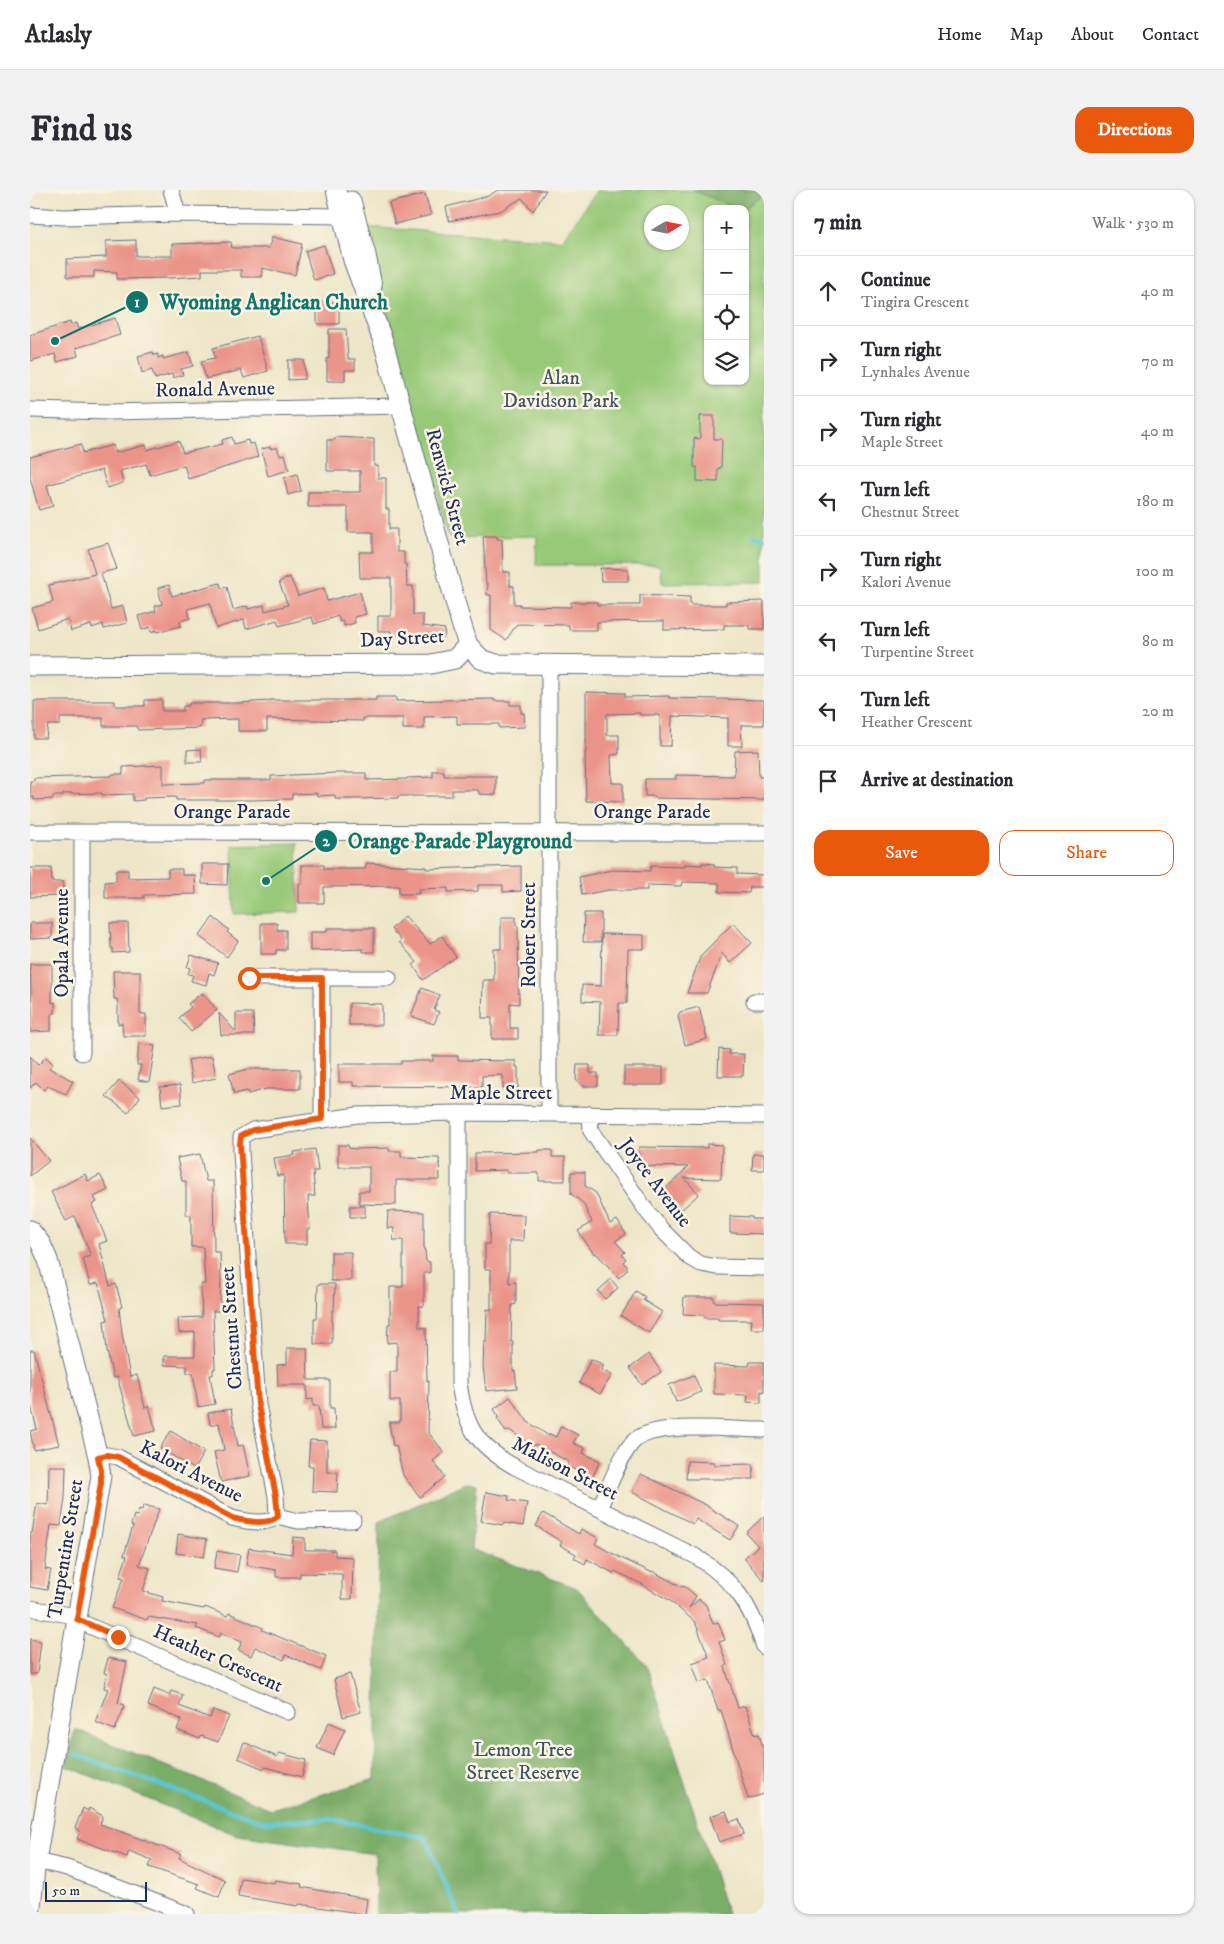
<!DOCTYPE html>
<meta charset="utf-8">
<style>
body{margin:0;font-family:"IM FELL DW Pica",serif;background:#f2f2f3;color:#2b2b33}
.controls{position:absolute;right:15px;top:15px;display:grid;overflow:hidden;border-radius:10px;box-shadow:0 1px 4px #0004}
.controls button{width:45px;height:45px;display:grid;place-items:center;padding:0;border:0;border-bottom:1px solid #e1e1e2;background:#fff;color:#2b2b33;font:25px sans-serif}
.compass{position:absolute;left:614px;top:15px;width:45px;height:45px;border-radius:50%;background:#fff;box-shadow:0 1px 4px #0004;rotate:80deg}
.scale{position:absolute;left:15px;bottom:12px;width:102px;box-sizing:border-box;padding-left:5px;border:2px solid #1b2f5e;border-top:0;font-size:14px;line-height:18px;white-space:nowrap;color:#1b2f5e;-webkit-text-stroke:4px #fcf5e5;paint-order:stroke}
.stop{position:absolute;width:15px;height:15px;margin:-11px;border:4px solid #ea580c;border-radius:50%;background:#fff}
.stop.end{background:#ea580c;border-color:#fff;box-shadow:0 1px 5px #0008}
.list{margin:0;padding:0;list-style:none}
h2{display:flex;justify-content:space-between;align-items:center;height:65px;margin:0;padding:0 20px;font-size:21px}
h2 small{font-size:16px;font-weight:400;color:#7c7c81}
.list li{display:grid;grid-template-columns:32px 1fr auto;gap:15px;align-items:center;box-sizing:border-box;height:70px;padding:0 20px;border-top:1px solid #e1e1e2}
.list b{display:block;font-size:19px;white-space:nowrap}
.list p{margin:0;font-size:16px;white-space:nowrap;color:#7c7c81}
.list em{font-size:16px;font-style:normal;color:#7c7c81}
.actions{display:flex;gap:10px;padding:15px 20px}
.actions a{flex:1;padding:11px 0;border:1px solid #ea580c;border-radius:15px;text-align:center;font-size:18px;color:#ea580c}
.actions .main{background:#ea580c;color:#fff}
.icon{flex:none;width:28px;height:28px;fill:none;stroke:currentColor;stroke-width:2;stroke-linecap:round;stroke-linejoin:round}
.map{position:relative;flex:none;width:734px;height:1724px;overflow:hidden;border-radius:15px}
header{display:flex;align-items:center;gap:30px;box-sizing:border-box;height:70px;padding:0 25px;background:#fff;border-bottom:1px solid #e1e1e2}
header strong{font-size:24px}
nav{display:flex;gap:28px;margin-inline-start:auto;font-size:18px}
.intro{display:flex;align-items:center;justify-content:space-between;box-sizing:border-box;height:120px;padding:0 30px}
h1{margin:0;font-size:35px}
.button{padding:12px 22px;border-radius:15px;background:#ea580c;color:#fff;font-size:18px;font-weight:700}
main{display:flex;gap:30px;padding:0 30px}
aside{flex:1;background:#fff;border-radius:15px;box-shadow:0 1px 4px #0004}
.map>svg:first-child{display:block}
.green{fill:#98c978;stroke:#5a7c6b;fill-rule:evenodd}
.forest{fill:#7aad68;stroke:#4a6e63}
.lines{fill:none;stroke-linecap:round;stroke-linejoin:round}
.stream{stroke:#5ac6d2;stroke-width:4.5}
.building{fill:#eb958a}
.minor-casing{stroke:#646f83;stroke-width:17}
.tertiary-casing{stroke:#646f83;stroke-width:21}
.minor{stroke:#fff;stroke-width:15}
.tertiary{stroke:#fff;stroke-width:19}
.route{stroke:#ea580c;stroke-width:6}
.labels{text-anchor:middle;dominant-baseline:central;stroke-width:5;stroke-linejoin:round;paint-order:stroke}
.park-label{font-size:20px;fill:#3a5664;stroke:#fcf5e5}
.street-label{font-size:20px;fill:#1b2f5e;stroke:#fcf5e5}
.leader{fill:none;stroke:#0f766e;stroke-width:2}
.callout-dot{fill:#0f766e;stroke:#fcf5e5;stroke-width:2}
.mark-label{font-size:15px;text-anchor:middle;font-weight:bold;fill:#fff}
.callout-label{font-size:21px;text-anchor:middle;font-weight:bold;fill:#0f766e;stroke:#fcf5e5;stroke-width:5;stroke-linejoin:round;paint-order:stroke}
</style>
<header>
<strong>Atlasly</strong>
<nav><a>Home</a><a>Map</a><a>About</a><a>Contact</a></nav>
</header>
<div class="intro"><h1>Find us</h1><a class="button">Directions</a></div>
<main>
<div class="map">
<svg width="734" height="1724" viewBox="0 0 734 1724">
<rect width="100%" height="100%" fill="#fcf5e5"/>
<filter id="ink" filterUnits="userSpaceOnUse"><feTurbulence type="fractalNoise" baseFrequency=".02" numOctaves="2"/><feDisplacementMap in="SourceGraphic" scale="10" xChannelSelector="R" yChannelSelector="G"/><feConvolveMatrix kernelMatrix="1 2 1 2 8 2 1 2 1" color-interpolation-filters="sRGB"/></filter>
<filter id="wash" filterUnits="userSpaceOnUse"><feTurbulence type="fractalNoise" baseFrequency=".0096" numOctaves="4" result="noise"/><feDisplacementMap in="SourceGraphic" scale="20" xChannelSelector="R" yChannelSelector="G"/><feGaussianBlur stdDeviation="1.12" result="paint"/><feColorMatrix in="noise" values="0 0 0 0 0 0 0 0 0 0 0 0 0 0 0 0 0 1.4 0 .05"/><feComposite in="paint" operator="in"/></filter>
<g filter="url(#wash)">
<rect width="100%" height="100%" fill="#ede6c8"/>
<path class="green" d="M567 0H734V392L632 393 630 375H506L507 346 419 348 334 37 532 50ZM678 19H715V191H678ZM622 22H652V52H622Z
M267 653 269 722 204 724 202 655Z"/>
<path class="forest" d="M663 0H734V4L714 19H708Z
M435 1293 447 1294 441 1359 547 1398 617 1476 697 1724H346L345 1664 207 1645 36 1576 45 1539 241 1619 345 1589 349 1332Z"/>
<g class="lines">
<path class="stream" d="M724 346 734 348
M46 1565 234 1632 301 1629 396 1648 428 1724"/>
</g>
<g id="blocks">
<path class="building" d="M468 0H516L503 21 492 8 470 21 419 31 416 17 458 6Z
M395 4 401 25 365 34 359 13Z
M242 47 272 54 265 85 232 78V87H211V80H172V86L139 88 87 89V82L64 81V87H37V69L76 67V51L106 50V66H142V54L201 52 202 58H239Z
M294 55 303 84 284 90 275 61Z
M287 112H309V134H287Z
M85 128 90 145 46 158 48 166 27 172 25 164 0 171V145L40 132 41 135 46 133 48 139Z
M299 139H316L318 169H325V180H315V191H297V168L299 169Z
M228 146 238 181 214 188 211 180 176 189 171 171 185 168 183 158Z
M123 162 124 165 128 164V168L133 166V169L159 162 163 176 151 179 153 185 143 188 142 184 125 189 122 180 112 183 108 166Z
M258 170H274L275 189 258 190Z
M670 226H684V249H692L691 278H688V292L667 291V277H664V248L670 249Z
M202 247 204 254 218 250 219 254 224 253 228 267 158 289 154 275 120 285 116 274 90 281 93 293 77 298 72 280 17 295 23 316 9 320 0 288V267L51 254 53 263 83 255 85 263 116 255 117 260 149 251 153 263 193 254 192 250Z
M305 247 344 249V276H348V288H356V319H359V339H367V362H374V374H376L377 396H383V425H393V436L415 439 414 447 361 445V441H348V426H361V388H330L329 362H343V342H318V317H278V302H330V281H297V250H305Z
M241 257V259L247 257 250 266 255 264 259 280 238 286 231 259Z
M267 284 271 301 258 305 254 288Z
M453 346H467V349H472L473 382H480V396H484V414H490V416L541 417V412H567V415H610V405L660 407V415H696V412L734 411V439H719V435H694V439L634 440V431L567 432V440H539V435L487 434 476 450 461 440V405H457L458 394H456Z
M78 353 87 379 71 383 81 419 93 416 97 433 74 439 73 434 62 438 61 435 41 441 38 429 8 439 2 418 23 412 19 395 65 384 58 359Z
M570 378 598 379V391H571Z
M260 387 268 406 294 398 297 411 330 402 336 424 324 427 325 433 314 436 313 431 310 432 308 426 284 434 282 427 249 436 247 430 216 439 214 430 186 438 180 413 158 419 160 428 150 431 151 436 127 442V440L121 442 120 437 112 440 108 426 126 421 125 416 132 414 128 398 139 395 142 406 190 393 191 398 197 397 203 420 217 416 218 419 234 415 235 421 258 415 249 392Z
M556 502 595 503V507L639 506V508L734 510V535H711L712 556H698V528L642 526 641 556H630V525H610V523L577 524V545H589V564L581 565 582 593H593V612L556 611 555 562H556Z
M346 507H366V511L464 509V511H480V515H491V523H494L495 537 469 538V534H427V526L394 527V539H373V528H333V531L237 529V541H208V529L171 530 170 538 108 540 106 536H73V528H30V535H18L16 548H4V511H85V516H115V510H132V521H153V516H159V513H208L239 511V510H346Z
M171 559 172 572H157V560Z
M728 560 729 587H734V610L625 608V606H615V589H646V585L704 586 705 561Z
M133 575V594L175 593V590H241V586L305 583H336V590L377 589V588L403 587V581H414V586H466V605L449 604 448 600H422V606H368V608L324 609H305V605L287 606V603L262 604V609L218 610H146V607L114 608V610L103 611V604L72 605V603L33 604V606H23V609L4 610V607H0V591H4V588L82 586V584H93V577Z
M337 673 396 677V679L491 676V701L473 702V695H448V701L418 702V698L388 699 389 704H369V696L294 697V713H269V694H272V675H294V679H335Z
M672 673 684 674V677L707 678V684L734 685V697H720L719 703 689 702V693L652 692 651 696 617 695V700H579L552 705 549 687 582 680 620 681 621 676 655 677V674L672 675Z
M172 674H198L197 695 172 694Z
M0 678H21L22 692H33V706L0 707Z
M138 679H152V685H165L166 704 114 705V708H75V692L86 691V680H98V688L138 687Z
M554 723H571V752H553Z
M375 726 400 754 412 746 426 767 393 790 383 775 387 772 369 752 371 750 361 739Z
M183 727 199 740 197 742 208 751 197 767 169 746Z
M471 727H486V736H488L489 814 480 813V838H488V849H462V828H452L453 790H464V759H471Z
M0 733H22V748L0 749Z
M80 733H98L99 762 83 763V758H81Z
M231 733H247V740H256V760H246V764H231Z
M703 733 722 753 700 773 692 763 677 803H657L671 765Z
M297 738H344V762H333V759L280 761V742H297Z
M572 744 614 745V759H598L597 813H589L588 845H569L570 812 552 811V795L571 796Z
M161 765 188 773 184 785 179 783 176 795 161 791 163 785 158 784 160 778 157 777Z
M0 774H22V813L25 812V823L21 824V841L0 842V827H2Z
M83 781H110V824H116V846H93L92 833 88 834V814L87 809H84Z
M392 798 410 805 404 820 409 822 404 834 381 826Z
M172 803 187 820 161 842 149 828 161 817 158 814Z
M319 813 352 814V835H319Z
M669 817 677 849 655 855 648 826 650 822Z
M189 823 206 842V823H223L224 845H191Z
M109 854 125 856 119 892 108 890 111 875H107Z
M689 859 700 860 699 864H714L713 886H688Z
M0 866 8 875 16 867 23 874 19 878 43 891 36 904 18 896 14 900 6 892 0 898Z
M182 866 186 888 162 893 158 870Z
M403 866H428V870L486 871V877H488V898H473V885L452 886V897L323 896V892H309V874H371V871H403Z
M547 875H560V883H568V896H553L546 890Z
M594 877H633V895H594Z
M219 879H270V899H237L218 904 217 901 204 904 199 884Z
M89 891 110 907 98 923 76 906Z
M150 895 152 914 132 916 130 897Z
M0 948 19 971 0 986Z
M677 954 692 955 691 989 654 988 669 1004 651 1020 633 1001 658 977 609 976V957L677 958Z
M308 955H318L319 958 325 959 359 958V961H371V967L409 968 410 990H366V1015L329 1014V1001H339V977H308Z
M285 959 288 981H283L285 1006H278L280 1039H277V1054H255L254 985 247 986 244 968 265 965 264 962Z
M509 960H522V967H535V991H509V983H477V980L445 981V963L509 962Z
M170 964 176 991H183L184 1062H190L191 1088 190 1121H183L185 1179H183V1185H180L185 1214 168 1217 163 1183H157V1176L134 1175V1166H165V1142L149 1143 148 1128 172 1127 171 1094H175L173 1057H161V1025H156V991H152L147 968Z
M723 964H734V980H722Z
M541 982H555V996L566 1003 580 1034 587 1030 596 1044 585 1051 595 1062 592 1065 596 1069 593 1072 597 1076V1080L589 1088 566 1063 564 1064 548 1041 562 1032 553 1013 541 1004Z
M55 984 58 991 70 985 78 1000 64 1007 67 1012 62 1015 77 1051 69 1054 80 1096 86 1094 92 1117 89 1118 92 1144 100 1187 107 1185 115 1218 119 1216 126 1241 104 1246 87 1187 83 1188 77 1161 74 1131 78 1130 68 1093 60 1095 53 1068 61 1066 45 1026 36 1031 21 1002Z
M320 1016H335V1027H320Z
M358 1021 394 1022V1060H395L396 1071 400 1072V1083H394V1116H389V1137L396 1138 397 1191H399L398 1242 414 1262 403 1271 415 1287 390 1307 373 1285 366 1255 363 1256 359 1232H370V1211H360V1182H367V1152L357 1153 358 1134H360V1097H373V1050H363L364 1038H357Z
M460 1024 494 1025 493 1051H479V1093L486 1092V1114L482 1115 481 1152H483V1181H485L487 1198 456 1201 453 1177 454 1152H456L457 1119 461 1120V1079H455V1054H459Z
M700 1026 722 1027V1029H734V1044L700 1043Z
M301 1062H321V1091H301Z
M581 1089 588 1098 575 1109 568 1101Z
M288 1094H305L304 1121H302V1154H284V1128H287Z
M606 1101 615 1107 613 1110 632 1122 619 1143 591 1126Z
M654 1107H684V1112L734 1113V1139H721L722 1130H688V1128H675L674 1125 653 1124Z
M257 1158H277L278 1190H300V1218H304L305 1239H291L289 1216H283V1209L277 1210V1195H248L247 1175 257 1174Z
M0 1160H4L29 1255 4 1260 0 1241 7 1239 0 1212Z
M619 1164 631 1182 612 1195 600 1178Z
M561 1169 574 1175 571 1180 582 1185 570 1204 549 1193Z
M720 1172H734V1202L731 1201V1213L717 1212 718 1205 684 1204V1175L719 1176Z
M664 1185 671 1202 646 1212 639 1195Z
M480 1207 498 1232 519 1246 520 1244 526 1247 531 1236 548 1245 543 1253 555 1258 553 1263 570 1271 562 1288 537 1276 539 1272 505 1254 504 1256 479 1240 476 1242 467 1228 469 1227 464 1219Z
M201 1219 208 1256 213 1255 220 1286 191 1292 184 1262 194 1260 189 1233 180 1235 178 1223Z
M141 1241 174 1262 164 1279 130 1258Z
M280 1250 297 1251V1282H308L307 1302 282 1301 283 1276H278Z
M657 1271 684 1272V1275L723 1274 724 1289H656Z
M19 1276H36L35 1308 31 1336 21 1335 15 1379 21 1380 17 1400 0 1397V1343H2L7 1313 18 1315Z
M611 1284 678 1316V1317L709 1336 700 1350 666 1329 663 1334 602 1302Z
M456 1302 479 1306 478 1310 497 1313 493 1336 474 1333 473 1335 451 1331Z
M114 1315 129 1319 109 1375 120 1378 113 1401 133 1407 132 1411 174 1419 175 1417 197 1426 199 1423 233 1438 232 1440 296 1466 291 1480 256 1465 254 1470 225 1457 221 1466 208 1460 212 1452 191 1443 189 1447 166 1438 168 1435 118 1427 117 1430 82 1418 94 1388 90 1387 97 1366 94 1365 103 1336 101 1335 104 1325 107 1326 109 1319 112 1320Z
M513 1323 549 1344 551 1339 568 1348 565 1354 591 1368 621 1382 622 1381 652 1397 654 1396 666 1406 659 1418 669 1409 676 1415 683 1434 688 1432 695 1450 689 1452 697 1475 695 1476 697 1484 708 1518 715 1516 725 1545 729 1544 734 1561V1604L718 1609 691 1520 688 1521 678 1490 669 1493 662 1473 679 1467 665 1432 639 1410 614 1396V1395L585 1381 583 1383 557 1369 555 1374 544 1368 546 1364 530 1355 532 1352 506 1336Z
M734 1326V1391L714 1368 728 1356 716 1343Z
M148 1344 177 1349 174 1367 146 1363Z
M263 1347 275 1348V1360H305V1366L323 1367 322 1409H312V1384L270 1383V1387H246V1380L216 1375 219 1358 262 1364Z
M187 1361 210 1365 207 1382 184 1378Z
M0 1449 11 1451 7 1484H0Z
M78 1468 97 1472 88 1513 95 1515 85 1540 65 1532 78 1499 74 1498 77 1484 74 1483Z
M320 1484 331 1522 313 1527 304 1489Z
M124 1499 139 1505 141 1501 153 1505 149 1516 180 1528 183 1520 199 1526 188 1552 171 1546 170 1549 147 1540 151 1529 118 1516Z
M299 1532 315 1539 303 1565 287 1558Z
M214 1552 247 1567 249 1563 276 1570 272 1587 235 1577 234 1579 208 1568Z
M53 1618 58 1621 59 1618 73 1626 70 1634 151 1664 149 1668 195 1690 189 1707 167 1698 169 1694 119 1677 122 1670 99 1661 97 1667 47 1649 50 1641 45 1638Z
M696 1621 700 1632 709 1629 714 1644 689 1652 680 1626Z
M211 1688 244 1693 245 1690 272 1694 271 1697 337 1709 335 1724 269 1714 268 1716 208 1706Z"/>
</g>
</g>
<g filter="url(#ink)">
<use href="#blocks" fill-opacity="0" stroke="#646f83" stroke-width="1"/>
<g class="lines">
<defs>
<path id="minor" d="M141 0 148 24
M0 25 34 27 148 24 312 26
M0 220 80 222 371 216
M519 476V923
M0 642 734 643
M219 788H359
M724 811H734
M52 863V642
M429 923V1193C435 1237 446 1255 485 1277L667 1367C705 1392 720 1413 734 1457
M560 924 561 941 616 1020 631 1039 659 1067 671 1074 687 1077 734 1078
M292 929V788
M68 1267 77 1265 88 1267 202 1328C214 1331 239 1336 247 1326
M569 1318C578 1301 591 1262 605 1250 628 1231 703 1240 734 1240
M247 1326 246 1306 228 1215 211 962V947L223 940 328 925 429 923 734 926
M247 1326 268 1331 323 1330
M0 1418 39 1425 55 1434 258 1522
M6 1671 37 1678 157 1724"/>
<path id="tertiary" d="M306 0 323 70 353 151 371 216 431 433 438 455
M321 11 336 65 342 96
M0 476 401 474 425 469 438 455 451 469 466 474 734 476
M0 1040 11 1054 18 1070 68 1267 71 1286 6 1671 0 1724"/>
</defs>
<use href="#minor" class="minor-casing"/>
<use href="#tertiary" class="tertiary-casing"/>
<use href="#minor" class="minor"/>
<use href="#tertiary" class="tertiary"/>
</g>
</g>
<g class="lines" filter="url(#ink)">
<path class="route" d="M88 1447 47 1429 71 1293V1280L68 1267 77 1265 88 1267 202 1328C214 1331 239 1336 248 1326L246 1306 228 1215 210 954 211 946 223 940 292 929V788H219"/>
</g>
<g class="labels">
<g class="park-label">
<text x="531" y="188">Alan<tspan x="531" dy="23">Davidson Park</tspan></text>
<text x="493" y="1560">Lemon Tree<tspan x="493" dy="23">Street Reserve</tspan></text>
</g>
<g class="street-label">
<text transform="translate(185 200) rotate(-1)">Ronald Avenue</text>
<text transform="translate(417 297) rotate(75)">Renwick Street</text>
<text transform="translate(372 449) rotate(-3)">Day Street</text>
<text x="202" y="622">Orange Parade</text>
<text x="622" y="622">Orange Parade</text>
<text transform="translate(499 745) rotate(-90)">Robert Street</text>
<text transform="translate(32 753) rotate(-90)">Opala Avenue</text>
<text x="471" y="903">Maple Street</text>
<text transform="translate(625 993) rotate(53)">Joyce Avenue</text>
<text transform="translate(202 1138) rotate(-94)">Chestnut Street</text>
<text transform="translate(535 1279) rotate(27)">Malison Street</text>
<text transform="translate(161 1282) rotate(27)">Kalori Avenue</text>
<text transform="translate(36 1359) rotate(-81)">Turpentine Street</text>
<text transform="translate(188 1469) rotate(24)">Heather Crescent</text>
</g>
</g>
<path class="leader" d="M25 151L107 112M236 691L296 651"/>
<g class="callout-dot">
<circle cx="25" cy="151" r="5"/>
<circle cx="236" cy="691" r="5"/>
<circle cx="107" cy="112" r="12"/>
<circle cx="296" cy="651" r="12"/>
</g>
<g class="mark-label">
<text x="107" y="117">1</text>
<text x="296" y="656">2</text>
</g>
<g class="callout-label">
<text x="244" y="119">Wyoming Anglican Church</text>
<text x="430" y="658">Orange Parade Playground</text>
</g>
</svg>
<div class="controls">
<button>+</button>
<button>−</button>
<button><svg class="icon" aria-label="locate" viewBox="0 0 24 24"><circle cx="12" cy="12" r="6"/><path d="M12 2v4M12 18v4M2 12h4M18 12h4"/></svg></button>
<button><svg class="icon" aria-label="layers" viewBox="0 0 24 24"><path d="M12 4l9 5-9 5-9-5zM3 14l9 5 9-5"/></svg></button>
</div>
<svg class="compass" viewBox="-18 -18 36 36"><path d="M0-13l5 13h-10z" fill="#e53935"/><path d="M0 13l5-13h-10z" fill="#7c7c81"/></svg>
<div class="scale">50 m</div>
<div class="stop" style="left:219px;top:788px"></div>
<div class="stop end" style="left:88px;top:1447px"></div>
</div>
<aside>
<h2>7 min<small>Walk · 530 m</small></h2>
<ul class="list">
<li><svg class="icon" aria-label="ahead" viewBox="0 0 24 24"><path d="M12 20V5M6 11l6-6 6 6"/></svg><div><b>Continue</b><p>Tingira Crescent</p></div><em>40 m</em></li>
<li><svg class="icon" aria-label="right" viewBox="0 0 24 24"><path d="M7 20v-9h11M14 6l5 5-5 5"/></svg><div><b>Turn right</b><p>Lynhales Avenue</p></div><em>70 m</em></li>
<li><svg class="icon" aria-label="right" viewBox="0 0 24 24"><path d="M7 20v-9h11M14 6l5 5-5 5"/></svg><div><b>Turn right</b><p>Maple Street</p></div><em>40 m</em></li>
<li><svg class="icon" aria-label="left" viewBox="0 0 24 24"><path d="M17 20v-9H6M10 6l-5 5 5 5"/></svg><div><b>Turn left</b><p>Chestnut Street</p></div><em>180 m</em></li>
<li><svg class="icon" aria-label="right" viewBox="0 0 24 24"><path d="M7 20v-9h11M14 6l5 5-5 5"/></svg><div><b>Turn right</b><p>Kalori Avenue</p></div><em>100 m</em></li>
<li><svg class="icon" aria-label="left" viewBox="0 0 24 24"><path d="M17 20v-9H6M10 6l-5 5 5 5"/></svg><div><b>Turn left</b><p>Turpentine Street</p></div><em>80 m</em></li>
<li><svg class="icon" aria-label="left" viewBox="0 0 24 24"><path d="M17 20v-9H6M10 6l-5 5 5 5"/></svg><div><b>Turn left</b><p>Heather Crescent</p></div><em>20 m</em></li>
<li><svg class="icon" aria-label="arrive" viewBox="0 0 24 24"><path d="M6 21V4h12l-3 4 3 4H6"/></svg><div><b>Arrive at destination</b></div></li>
</ul>
<div class="actions"><a class="main">Save</a><a>Share</a></div>
</aside>
</main>
